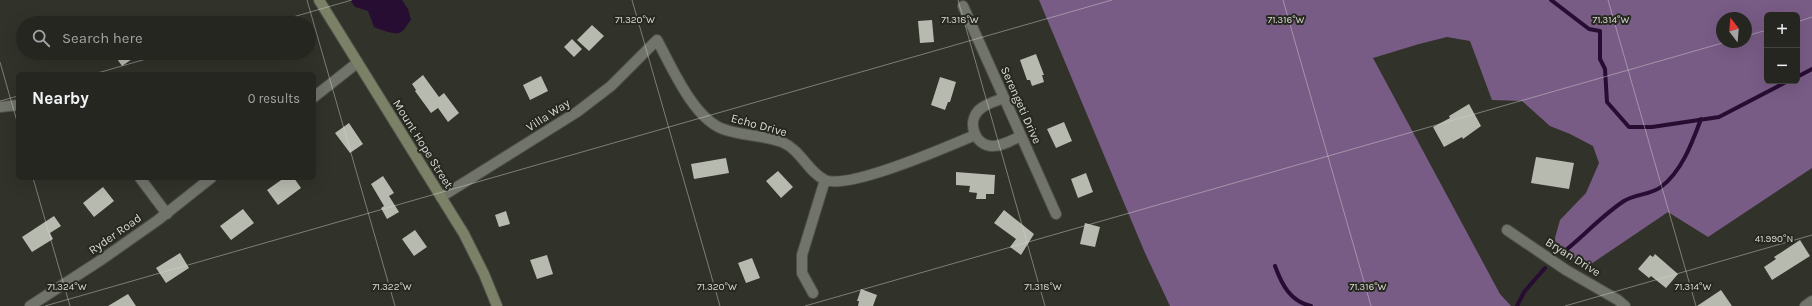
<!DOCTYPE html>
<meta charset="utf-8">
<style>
body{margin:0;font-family:Karla,sans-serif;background:#31322d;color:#f1f3f6}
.controls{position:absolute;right:12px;top:12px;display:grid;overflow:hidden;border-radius:6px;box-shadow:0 4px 16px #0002}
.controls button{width:36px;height:36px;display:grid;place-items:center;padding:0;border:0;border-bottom:1px solid #42433e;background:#252620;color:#f1f3f6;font:20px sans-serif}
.compass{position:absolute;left:1716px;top:12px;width:36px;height:36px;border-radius:50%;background:#252620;box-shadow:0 4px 16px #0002;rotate:344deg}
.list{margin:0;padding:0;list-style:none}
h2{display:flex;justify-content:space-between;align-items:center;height:52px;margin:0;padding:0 16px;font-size:17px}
h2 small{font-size:13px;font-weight:400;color:#a3a5a5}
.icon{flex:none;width:22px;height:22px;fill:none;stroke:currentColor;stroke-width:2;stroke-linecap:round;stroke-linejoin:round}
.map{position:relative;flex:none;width:1812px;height:306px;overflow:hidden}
.search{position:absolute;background:#252620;box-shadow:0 4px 16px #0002;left:16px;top:16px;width:300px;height:44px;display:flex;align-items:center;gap:10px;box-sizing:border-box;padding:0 14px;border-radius:22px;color:#a3a5a5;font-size:15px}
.panel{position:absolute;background:#252620;box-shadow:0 4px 16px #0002;left:16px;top:72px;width:300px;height:108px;border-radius:6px}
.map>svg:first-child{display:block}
.forest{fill:#795c86;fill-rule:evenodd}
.water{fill:#270d32}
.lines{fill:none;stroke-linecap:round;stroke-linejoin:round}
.stream{stroke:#270d32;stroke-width:4}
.building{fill:#b7baaf}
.street-casing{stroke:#4e5049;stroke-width:12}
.secondary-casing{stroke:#4e5049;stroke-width:12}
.street{stroke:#71746a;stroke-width:10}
.secondary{stroke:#7a8166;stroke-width:10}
.ticks{fill:none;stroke:#d8d9d4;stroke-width:1;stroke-opacity:0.45}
.labels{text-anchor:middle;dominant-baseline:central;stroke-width:4;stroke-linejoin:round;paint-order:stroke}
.street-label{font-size:12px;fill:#d8d9d4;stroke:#272920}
.ticks-label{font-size:10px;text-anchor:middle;fill:#d8d9d4;stroke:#272920;stroke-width:4;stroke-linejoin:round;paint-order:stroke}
</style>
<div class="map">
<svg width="1812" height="306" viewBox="0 0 1812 306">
<rect width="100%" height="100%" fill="#31332a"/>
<path class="forest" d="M1039 0H1812V168L1708 237 1668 212 1588 266 1556 248 1555 238 1560 220 1586 193 1599 163 1593 146 1570 134 1550 126 1522 101 1492 100 1470 41 1447 37 1419 44 1373 58 1500 294 1511 306H1170L1145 253ZM1767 15H1797V81H1767ZM1722 18H1746V42H1722Z"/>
<path class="water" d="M350 0H402L408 9 411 20C408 23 405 30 401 32 396 36 379 29 374 27L368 11 355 7Z"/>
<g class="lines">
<path class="stream" d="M1551 0 1589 29 1600 31V59L1605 69 1607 102 1629 127H1652L1719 117 1788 81
M1797 77 1812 69
M1561 254C1583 237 1601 216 1624 201 1635 194 1650 195 1661 187 1682 171 1692 143 1701 119
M1275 266C1282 285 1290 301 1311 306
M1517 306 1524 292 1545 268"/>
</g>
<path class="building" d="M932 20 934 42 920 43 918 21Z
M592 25 604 36 589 51 577 40Z
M572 39 582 49 574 57 564 47Z
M113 53H141L122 66Z
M1036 54 1044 75H1042L1044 82 1032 86 1030 80H1027L1020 60Z
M423 75 439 97 444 93 459 113 448 122 438 108 431 113 415 91 416 90 412 84Z
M541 76 548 91 530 100 523 85Z
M940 77 956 82 950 102H948L945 110 931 105Z
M1469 104 1481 126 1463 139 1462 137 1444 147 1433 127 1450 118 1449 116Z
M1064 122 1072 141 1056 148 1047 129Z
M349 123 363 144 350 153 335 133Z
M1536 157 1574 163 1569 189 1531 183Z
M726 158 729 173 694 179 691 164Z
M778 171 793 187 781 198 766 181Z
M956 172 995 175 994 194H986V199H976L977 193 969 192 970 186 956 185Z
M1086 173 1093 192 1078 198 1071 179Z
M383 176 394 193 389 196 399 212 387 219 381 208 384 206 371 184Z
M284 178H294L301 188 278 205 267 190Z
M103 187 114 201 94 217 83 203Z
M243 209 254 223 231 240 220 226Z
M1004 210 1034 234 1021 255 1010 247 1016 239 994 223Z
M506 211 510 224 499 227 495 215Z
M54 216 61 226 50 233 53 239 32 252 22 237Z
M1085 223 1100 227 1095 247 1080 244Z
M415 230 427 247 414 256 402 239Z
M1800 240 1810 256 1772 280 1764 267 1776 259 1774 257Z
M180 253 189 268 166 283 156 268Z
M1655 254 1678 274 1666 288 1651 276 1649 278 1638 269 1650 255 1653 257Z
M547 255 553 274 537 279 530 260Z
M752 258 760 278 746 283 738 263Z
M861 289 877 295 873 306H858L859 301H857Z
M1721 290 1732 306H1697Z
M128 294 136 306H108Z"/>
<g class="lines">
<defs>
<path id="street" d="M963 6 1056 214
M314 97 357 63
M1004 98C996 101 985 104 979 110 967 122 974 144 991 146 1001 147 1012 140 1021 136
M0 107 18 105
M140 178 167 214
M441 197 577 112 611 86 657 40C672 67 693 118 723 129 742 136 763 135 782 142 801 150 808 172 825 180 849 190 949 146 975 135
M1507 230 1566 270 1618 300 1625 306
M813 293 802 273V255L825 180
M30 306 101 260 158 220 211 178
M1805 306 1812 301"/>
<path id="secondary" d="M319 0 464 234 484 274 497 306"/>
</defs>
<use href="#street" class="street-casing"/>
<use href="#secondary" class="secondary-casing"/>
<use href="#street" class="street"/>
<use href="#secondary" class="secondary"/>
</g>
<path class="ticks" d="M307 0 395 306M632 0 720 306M958 0 1045 306M1283 0 1371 306M1608 0 1696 306M1797 22 1812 17M272 23 352 0M1746 36 1767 30M0 62 18 125M94 74 167 53M0 101 18 96M33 178 70 306M45 306 1112 0M805 306 1726 42M1565 306 1812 235"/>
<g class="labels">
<g class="street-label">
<text transform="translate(1021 105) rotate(66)">Serengeti Drive</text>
<text transform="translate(548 115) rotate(-33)">Villa Way</text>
<text transform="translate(759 125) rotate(15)">Echo Drive</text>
<text transform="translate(423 144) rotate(58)">Mount Hope Street</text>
<text transform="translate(115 234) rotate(-35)">Ryder Road</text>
<text transform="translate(1573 257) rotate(32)">Bryan Drive</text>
</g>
</g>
<g class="ticks-label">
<text x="635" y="23">71.320°W</text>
<text x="960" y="23">71.318°W</text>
<text x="1286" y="23">71.316°W</text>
<text x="1611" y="23">71.314°W</text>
<text x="1774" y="242">41.990°N</text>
<text x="67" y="290">71.324°W</text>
<text x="392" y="290">71.322°W</text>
<text x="717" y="290">71.320°W</text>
<text x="1043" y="290">71.318°W</text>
<text x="1368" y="290">71.316°W</text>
<text x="1693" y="290">71.314°W</text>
</g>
</svg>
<div class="controls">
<button>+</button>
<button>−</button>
</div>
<svg class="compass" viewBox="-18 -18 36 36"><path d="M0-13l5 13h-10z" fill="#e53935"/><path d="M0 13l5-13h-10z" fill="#a3a5a5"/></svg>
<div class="search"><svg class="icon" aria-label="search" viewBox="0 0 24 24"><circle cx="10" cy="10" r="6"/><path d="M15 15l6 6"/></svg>Search here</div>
<section class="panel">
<h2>Nearby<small>0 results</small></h2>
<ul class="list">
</ul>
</section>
</div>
